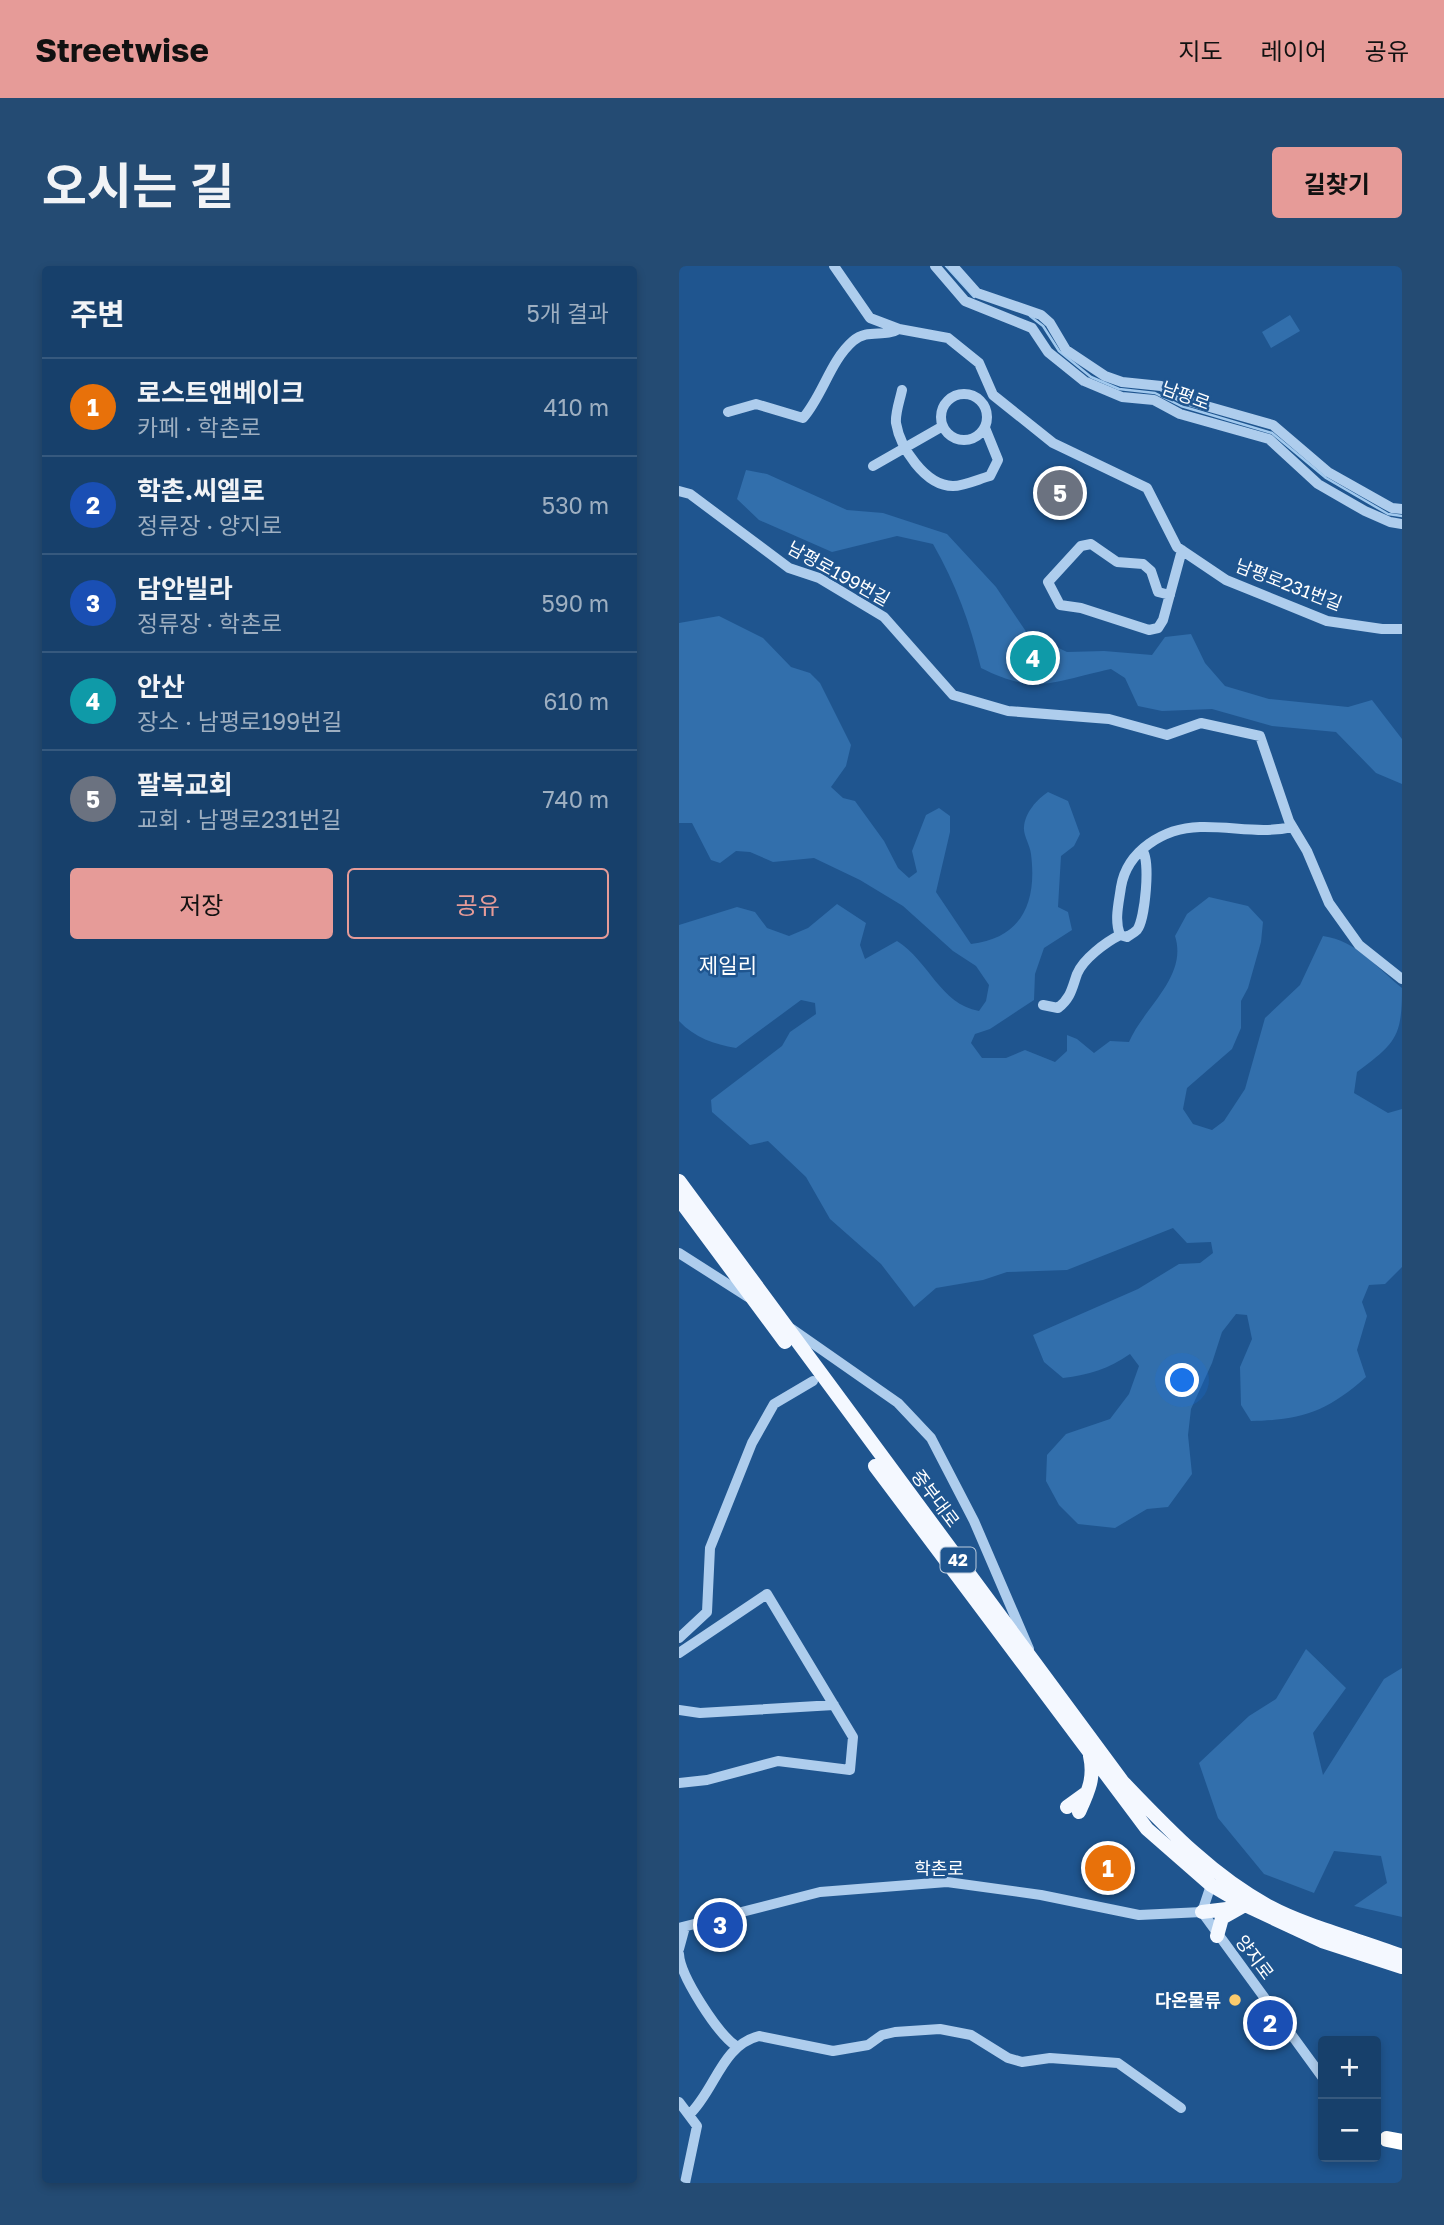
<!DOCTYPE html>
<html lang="ko">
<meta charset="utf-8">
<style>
body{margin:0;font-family:"Golos Text","Noto Sans KR",sans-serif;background:#244b73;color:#f1f3f6}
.controls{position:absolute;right:21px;bottom:21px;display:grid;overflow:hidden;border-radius:7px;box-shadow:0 4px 10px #0003}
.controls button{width:63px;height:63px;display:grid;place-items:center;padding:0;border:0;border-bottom:2px solid #36597e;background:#17406b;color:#f1f3f6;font:35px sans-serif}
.you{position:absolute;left:504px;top:1115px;width:24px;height:24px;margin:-18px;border:5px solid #fff;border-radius:50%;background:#1a73e8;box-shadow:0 0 0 10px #1a73e833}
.badge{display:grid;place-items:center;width:46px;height:46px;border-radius:50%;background:#e69b98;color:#fff;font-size:23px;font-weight:700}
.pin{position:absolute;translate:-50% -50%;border:4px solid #fff;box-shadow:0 2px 7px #0006}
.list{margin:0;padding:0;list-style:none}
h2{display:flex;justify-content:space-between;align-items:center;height:91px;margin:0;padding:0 28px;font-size:30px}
h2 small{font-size:23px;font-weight:400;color:#9eafc1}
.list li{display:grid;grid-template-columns:46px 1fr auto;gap:21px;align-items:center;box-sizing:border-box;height:98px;padding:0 28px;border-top:2px solid #36597e}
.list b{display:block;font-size:26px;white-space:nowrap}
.list p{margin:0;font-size:23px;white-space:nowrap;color:#9eafc1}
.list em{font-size:23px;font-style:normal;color:#9eafc1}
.actions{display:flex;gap:14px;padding:21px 28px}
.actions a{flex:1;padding:16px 0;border:2px solid #e69b98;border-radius:7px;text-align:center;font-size:24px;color:#e69b98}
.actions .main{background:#e69b98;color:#111}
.map{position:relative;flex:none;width:723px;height:1917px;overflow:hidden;border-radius:7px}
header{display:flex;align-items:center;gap:42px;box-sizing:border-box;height:98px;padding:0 35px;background:#e69b98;color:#111}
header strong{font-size:33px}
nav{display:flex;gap:38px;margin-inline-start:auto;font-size:24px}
.intro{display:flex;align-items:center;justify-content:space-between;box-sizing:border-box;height:168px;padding:0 42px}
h1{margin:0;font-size:49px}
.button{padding:18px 32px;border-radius:7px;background:#e69b98;color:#111;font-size:24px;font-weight:700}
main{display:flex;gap:42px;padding:0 42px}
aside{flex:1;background:#17406b;border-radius:7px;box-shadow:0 4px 10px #0003}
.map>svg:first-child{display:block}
.green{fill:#326fac}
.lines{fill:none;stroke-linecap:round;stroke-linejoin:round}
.stream{stroke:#a1c9ee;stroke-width:2.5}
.minor{stroke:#aecded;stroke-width:10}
.major{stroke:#f4f8ff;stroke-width:14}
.highway{stroke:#fff;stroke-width:16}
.poi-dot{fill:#fbcb6d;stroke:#1f558f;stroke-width:2.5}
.labels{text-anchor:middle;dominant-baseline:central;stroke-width:5;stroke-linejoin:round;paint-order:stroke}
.shield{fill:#1f558f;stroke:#bcccdd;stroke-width:2}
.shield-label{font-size:16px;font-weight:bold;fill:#fff}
.street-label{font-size:18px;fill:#fff;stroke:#1f558f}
.poi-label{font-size:18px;font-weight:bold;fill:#fff;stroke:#1f558f;text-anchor:end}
.quarter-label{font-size:21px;fill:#fff;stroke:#1f558f}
</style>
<header>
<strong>Streetwise</strong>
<nav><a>지도</a><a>레이어</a><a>공유</a></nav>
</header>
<div class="intro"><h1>오시는 길</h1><a class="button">길찾기</a></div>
<main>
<aside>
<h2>주변<small>5개 결과</small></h2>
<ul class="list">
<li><span class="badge" style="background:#e8710a">1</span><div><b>로스트앤베이크</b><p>카페 · 학촌로</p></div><em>410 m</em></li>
<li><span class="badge" style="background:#1a4fb4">2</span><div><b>학촌.씨엘로</b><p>정류장 · 양지로</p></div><em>530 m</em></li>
<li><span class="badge" style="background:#1a4fb4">3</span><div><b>담안빌라</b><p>정류장 · 학촌로</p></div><em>590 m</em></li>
<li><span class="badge" style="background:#0f9aa8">4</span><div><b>안산</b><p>장소 · 남평로199번길</p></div><em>610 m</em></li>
<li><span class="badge" style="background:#6b7280">5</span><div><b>팔복교회</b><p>교회 · 남평로231번길</p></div><em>740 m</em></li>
</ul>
<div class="actions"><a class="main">저장</a><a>공유</a></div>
</aside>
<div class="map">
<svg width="723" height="1917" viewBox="0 0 723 1917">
<rect width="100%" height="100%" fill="#1f558f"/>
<path class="green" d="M611 49 621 65 592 82 583 66Z
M67 204 88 208 168 244 204 247 268 268 317 321 348 367 388 386 425 385 473 389 486 371 512 368 526 397 546 420 590 433 669 441 693 434 723 473V518L697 507 657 466 593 460 533 443 483 445 459 440 446 412 432 403C375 415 358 430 302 402 291 357 277 318 254 278L218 270 153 286 80 254 58 233Z
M40 350 84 372 112 401 131 407 141 417 172 479 167 500 152 521 164 532 176 535 205 575 219 602 230 612 238 606 233 585 247 549 260 542 271 550V566L257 626 292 678C344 672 358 635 352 588 351 579 344 569 345 561 346 547 358 533 369 526L389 535 401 568 395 580 382 590 379 641 389 646 393 664 365 682 356 708 355 734 311 763 296 768 292 777 303 792H327L346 784 376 796 388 785V769L398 773 415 787 431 775 450 776C465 741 509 711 496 670L508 648 530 631 569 640 584 656 582 676 569 722 562 735V762L553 783 508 822 504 843 514 858 533 864 545 855 566 823 586 752 621 719 644 670C678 675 697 701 723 722 723 771 717 777 678 806L675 827 709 847 723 843V1001L706 1018 690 1019 683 1036 688 1050 678 1084 687 1111C648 1146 622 1154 572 1155L562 1139 561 1101 573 1073 568 1049 557 1048 543 1066 533 1097 512 1143 509 1169 513 1208 489 1241 468 1243 436 1262 399 1258 380 1239 367 1215 368 1189 387 1168 431 1153 450 1128 460 1100 451 1088C429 1103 410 1109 384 1112L365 1096 354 1069 459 1023 500 998 521 997 534 987 532 976 508 977 494 962 388 1004 328 1006 304 1014 257 1022 235 1041 202 998 151 953 127 911 89 875 71 879 33 846 32 834 103 780 111 766 137 748 136 737 122 734 57 782C35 778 16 772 0 755V659L58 641 76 646 88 662 110 670 129 662 158 638 187 657 181 679 186 693 218 675C250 695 261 738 300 745L307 735 310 719 297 700 274 685 224 640 181 614 135 592 94 596 71 586 57 585 41 597 32 594 13 557H0V357Z
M627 1383 667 1422 634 1467 644 1509 705 1413 723 1402V1651L675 1640 708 1617 702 1590 655 1585 635 1627 585 1608 539 1552 520 1497 570 1450 597 1433Z"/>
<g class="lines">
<path class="stream" d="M267 0 295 31
M351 50 364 60 380 85 412 111 440 123 476 127 502 140 593 167 647 212 709 248 723 250"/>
<path class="minor" d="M155 0 191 52 220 63 269 72 300 97 314 129 374 177 468 222 498 281 547 314 648 355 703 363H723
M256 0 286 35 353 62 369 86 405 115 443 131 475 134 501 148 590 173 639 218 686 245 711 256 723 258
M274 0 298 27 362 49 371 57 387 84 426 110 443 116 482 120 506 134 594 159 649 206 713 242 723 243
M223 124C221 134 216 147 217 157 221 181 246 220 274 220 285 220 300 213 311 210L319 194 306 162
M262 151a23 23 0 1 1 46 0a23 23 0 1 1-46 0Z
M49 146 77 138 124 152C144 129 151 95 174 75 189 62 205 72 220 63
M194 200 264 160
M0 225 11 228 110 302 140 312 205 351 274 429 329 445 430 453 488 469 522 457 581 470 610 555 628 585 650 637 680 679 723 713
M491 329 479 326 472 305 464 298 438 296 412 278 402 280 369 316 381 339 402 342 470 364 479 362 484 354 503 284
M463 584C472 593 466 654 458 664 455 667 451 669 448 671L441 669C435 654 440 636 442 621 448 585 484 562 521 561 553 560 582 568 613 561
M364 739 379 742C392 732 393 722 398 708 404 693 427 676 441 669
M0 987 69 1031
M113 1063 219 1137 252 1172 295 1255 350 1383
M0 1372 28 1346 31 1282 73 1177 95 1138 134 1115
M0 1387 88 1328 174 1471 171 1504 99 1495 28 1514 0 1517
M0 1444 21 1447 155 1439
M523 1646 644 1812
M523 1646 532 1619
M0 1662 141 1626 268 1616 362 1629 460 1649 523 1646
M0 1683 6 1661
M0 1688C1 1710 39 1768 57 1780
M0 1836 18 1860 6 1917
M10 1849C37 1823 42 1780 80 1770L154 1785 189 1779 203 1769 216 1766 261 1763 292 1769 329 1792 343 1796 371 1792 439 1797 502 1842"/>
<path class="major" d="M0 915 443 1515C488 1562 533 1610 591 1641 626 1660 684 1675 723 1690
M0 933 106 1076
M196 1200 468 1563 532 1619 566 1639 643 1675 723 1701
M388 1541 406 1528
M400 1546C409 1526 416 1512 411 1490
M523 1646 556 1642
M538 1670 543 1652 566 1639"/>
<path class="highway" d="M708 1873 723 1876"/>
</g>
<circle class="poi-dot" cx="556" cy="1734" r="7"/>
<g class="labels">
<rect class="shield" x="261.5" y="1281.5" width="35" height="25" rx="5"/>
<g class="shield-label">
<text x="279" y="1294">42</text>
</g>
<g class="street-label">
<text transform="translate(507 129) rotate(20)">남평로</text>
<text transform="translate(160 307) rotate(29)">남평로199번길</text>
<text transform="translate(610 318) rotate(21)">남평로231번길</text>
<text transform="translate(257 1232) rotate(53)">중부대로</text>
<text x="260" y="1602">학촌로</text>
<text transform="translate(576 1691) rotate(53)">양지로</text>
</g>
<g class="poi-label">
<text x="542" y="1734">다온물류</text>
</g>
<g class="quarter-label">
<text x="49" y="699">제일리</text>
</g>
</g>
</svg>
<div class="controls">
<button>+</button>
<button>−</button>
</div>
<div class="you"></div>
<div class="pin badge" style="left:429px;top:1602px;background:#e8710a">1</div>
<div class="pin badge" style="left:591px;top:1757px;background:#1a4fb4">2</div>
<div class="pin badge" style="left:41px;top:1659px;background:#1a4fb4">3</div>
<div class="pin badge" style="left:354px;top:392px;background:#0f9aa8">4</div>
<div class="pin badge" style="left:381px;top:227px;background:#6b7280">5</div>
</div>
</main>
